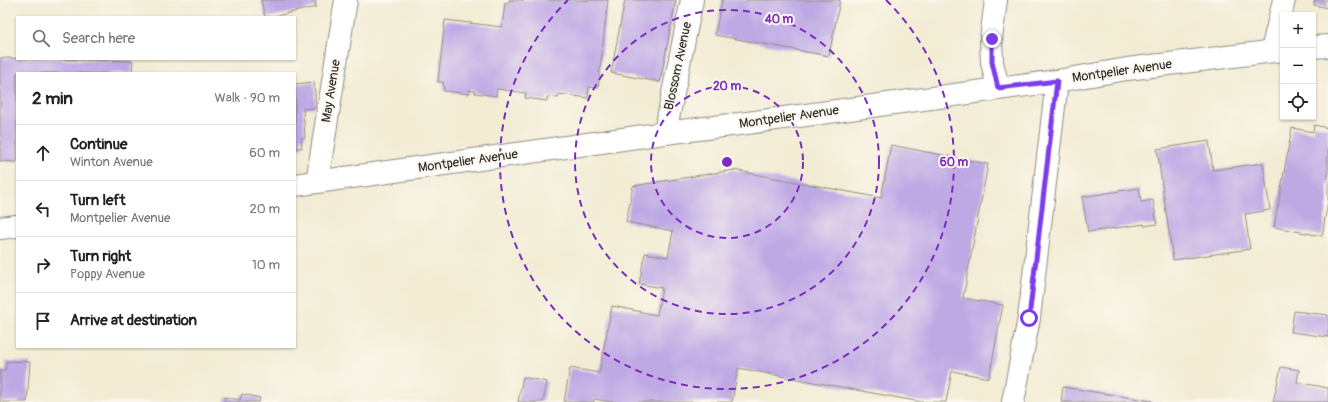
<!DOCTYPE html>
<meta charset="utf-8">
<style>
body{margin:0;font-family:Pangolin,sans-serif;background:#f2f2f2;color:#222}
.controls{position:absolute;right:12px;top:12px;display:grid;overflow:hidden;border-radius:0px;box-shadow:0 1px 3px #0004}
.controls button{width:36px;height:36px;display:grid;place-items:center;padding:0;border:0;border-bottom:1px solid #e0e0e0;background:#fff;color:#222;font:20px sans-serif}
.stop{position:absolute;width:12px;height:12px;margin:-9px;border:3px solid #7c3aed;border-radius:50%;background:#fff}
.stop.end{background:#7c3aed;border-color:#fff;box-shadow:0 1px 4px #0008}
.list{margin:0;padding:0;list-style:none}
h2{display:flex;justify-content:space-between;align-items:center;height:52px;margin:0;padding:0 16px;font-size:17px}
h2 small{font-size:13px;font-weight:400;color:#767676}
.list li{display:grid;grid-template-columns:26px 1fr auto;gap:12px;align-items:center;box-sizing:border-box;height:56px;padding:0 16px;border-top:1px solid #e0e0e0}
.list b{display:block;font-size:15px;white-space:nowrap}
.list p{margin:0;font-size:13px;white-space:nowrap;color:#767676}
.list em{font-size:13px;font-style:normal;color:#767676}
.icon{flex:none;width:22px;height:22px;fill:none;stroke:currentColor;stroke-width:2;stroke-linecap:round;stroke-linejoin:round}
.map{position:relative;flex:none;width:1328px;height:402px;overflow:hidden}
.search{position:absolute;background:#fff;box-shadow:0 1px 3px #0004;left:16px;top:16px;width:280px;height:44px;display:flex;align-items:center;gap:10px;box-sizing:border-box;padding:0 14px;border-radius:0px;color:#767676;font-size:15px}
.panel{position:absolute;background:#fff;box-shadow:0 1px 3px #0004;left:16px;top:72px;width:280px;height:276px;border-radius:0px}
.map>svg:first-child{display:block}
.building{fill:#bfa9e5}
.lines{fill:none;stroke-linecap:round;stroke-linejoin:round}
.street-casing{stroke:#8e8c80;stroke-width:24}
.secondary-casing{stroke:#8e8c80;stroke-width:24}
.street{stroke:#fff;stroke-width:22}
.secondary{stroke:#fff;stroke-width:22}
.route{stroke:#7c3aed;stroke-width:5}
.ring{fill:none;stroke:#7b2cbf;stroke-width:2;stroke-dasharray:7 5}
.labels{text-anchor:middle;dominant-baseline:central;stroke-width:4;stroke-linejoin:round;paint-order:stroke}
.street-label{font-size:13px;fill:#2b2b2b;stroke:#fbf7ec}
.centre{fill:#7b2cbf;stroke:#fbf7ec;stroke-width:2}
.ring-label{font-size:12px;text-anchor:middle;font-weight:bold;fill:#7b2cbf;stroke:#fbf7ec;stroke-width:4;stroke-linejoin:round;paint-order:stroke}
</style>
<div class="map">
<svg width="1328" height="402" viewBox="0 0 1328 402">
<rect width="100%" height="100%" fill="#fbf7ec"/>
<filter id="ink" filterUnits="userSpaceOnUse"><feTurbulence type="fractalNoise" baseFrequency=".025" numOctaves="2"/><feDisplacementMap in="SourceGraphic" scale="8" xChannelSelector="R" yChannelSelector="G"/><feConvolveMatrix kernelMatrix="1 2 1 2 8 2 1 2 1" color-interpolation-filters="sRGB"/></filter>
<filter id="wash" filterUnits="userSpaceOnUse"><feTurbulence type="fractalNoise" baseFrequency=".012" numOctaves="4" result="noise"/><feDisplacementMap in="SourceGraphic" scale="16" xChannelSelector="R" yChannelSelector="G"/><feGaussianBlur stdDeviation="0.9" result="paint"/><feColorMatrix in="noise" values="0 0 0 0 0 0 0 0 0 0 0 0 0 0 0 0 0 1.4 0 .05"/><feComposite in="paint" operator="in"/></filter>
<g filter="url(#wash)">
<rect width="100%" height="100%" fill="#f2ecd4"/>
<g id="blocks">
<path class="building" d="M261 0H315L316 7 271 17H265Z
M509 0H608L598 88 589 87 588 98 559 94 558 98 547 97V101L525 98 526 93 497 89 496 96 475 93V91L469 90V94L444 91 443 82H438L445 20 502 27 505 3H509Z
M625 0H676L660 82 611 73Z
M722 0H840L829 56 715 35Z
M1315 0H1328V8L1314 5Z
M0 58 133 61 132 73H17V162L0 161Z
M314 82 316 108 303 109 305 138H301L302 148H295V84Z
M1314 125 1328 128V201L1322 236 1274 227 1292 128 1313 132Z
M1209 141 1213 170 1263 163 1270 210 1245 214 1250 249 1173 260 1157 149Z
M891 145 988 164 963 298 1003 305 989 378 952 371 946 402H921L738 368 732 402H611L594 399V402H564L570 368 599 373 612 306 657 315 662 288 639 284 645 253 668 257 673 231 626 222 633 186 733 170 881 198Z
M1139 188 1141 202 1153 200 1157 224 1144 226V224L1088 232 1082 197Z
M1294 311 1328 315V337L1291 332Z
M6 361 30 362 27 402H0V371H5Z
M1281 367 1299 370 1297 382 1328 388V402H1273Z
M523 377 547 382 543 402H518Z
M1063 387 1152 401V402H1061Z
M242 394 260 398 259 402H224L225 397 240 400Z"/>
</g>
</g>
<g filter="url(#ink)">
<use href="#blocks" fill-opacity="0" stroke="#8e8c80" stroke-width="1"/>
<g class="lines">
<defs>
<path id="street" d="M996 0 991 39 992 62 998 88
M1272 51 1284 0
M665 133 692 0
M317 182 346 0
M1013 402 1029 318 1057 81"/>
<path id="secondary" d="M1313 47 1328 46
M295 185 665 133 747 123 1057 81 1127 69 1283 50
M0 228 17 226"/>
</defs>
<use href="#street" class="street-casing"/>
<use href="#secondary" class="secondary-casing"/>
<use href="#street" class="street"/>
<use href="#secondary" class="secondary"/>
</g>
</g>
<g class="lines" filter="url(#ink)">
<path class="route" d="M992 39V62L998 88 1057 81 1029 318"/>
</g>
<g class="ring">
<circle cx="727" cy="162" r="76"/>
<circle cx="727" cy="162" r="152"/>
<path d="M886 0A227 227 0 1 1 568 0"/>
</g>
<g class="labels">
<g class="street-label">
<text transform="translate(678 66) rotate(-78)">Blossom Avenue</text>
<text transform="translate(1122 71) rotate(-8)">Montpelier Avenue</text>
<text transform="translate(331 91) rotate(-81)">May Avenue</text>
<text transform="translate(789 117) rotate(-8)">Montpelier Avenue</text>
<text transform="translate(468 161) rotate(-8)">Montpelier Avenue</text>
</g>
</g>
<circle cx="727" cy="162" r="6" class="centre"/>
<g class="ring-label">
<text x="779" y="23">40 m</text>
<text x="727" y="90">20 m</text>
<text x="954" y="166">60 m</text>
</g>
</svg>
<div class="controls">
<button>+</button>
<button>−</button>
<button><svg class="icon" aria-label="locate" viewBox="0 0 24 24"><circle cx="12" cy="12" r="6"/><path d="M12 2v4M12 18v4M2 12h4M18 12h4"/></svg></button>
</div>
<div class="stop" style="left:1029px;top:318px"></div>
<div class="stop end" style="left:992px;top:39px"></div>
<div class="search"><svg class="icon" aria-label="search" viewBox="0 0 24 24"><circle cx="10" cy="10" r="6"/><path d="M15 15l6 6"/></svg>Search here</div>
<section class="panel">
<h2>2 min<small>Walk · 90 m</small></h2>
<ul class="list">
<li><svg class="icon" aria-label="ahead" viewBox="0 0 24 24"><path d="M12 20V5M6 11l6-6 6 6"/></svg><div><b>Continue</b><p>Winton Avenue</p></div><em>60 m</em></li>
<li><svg class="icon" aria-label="left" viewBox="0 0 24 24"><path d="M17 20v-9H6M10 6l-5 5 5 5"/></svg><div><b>Turn left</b><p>Montpelier Avenue</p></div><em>20 m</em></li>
<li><svg class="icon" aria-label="right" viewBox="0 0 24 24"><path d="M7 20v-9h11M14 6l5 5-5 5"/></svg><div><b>Turn right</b><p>Poppy Avenue</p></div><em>10 m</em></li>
<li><svg class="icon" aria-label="arrive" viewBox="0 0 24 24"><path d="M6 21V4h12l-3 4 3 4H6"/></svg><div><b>Arrive at destination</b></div></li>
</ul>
</section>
</div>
